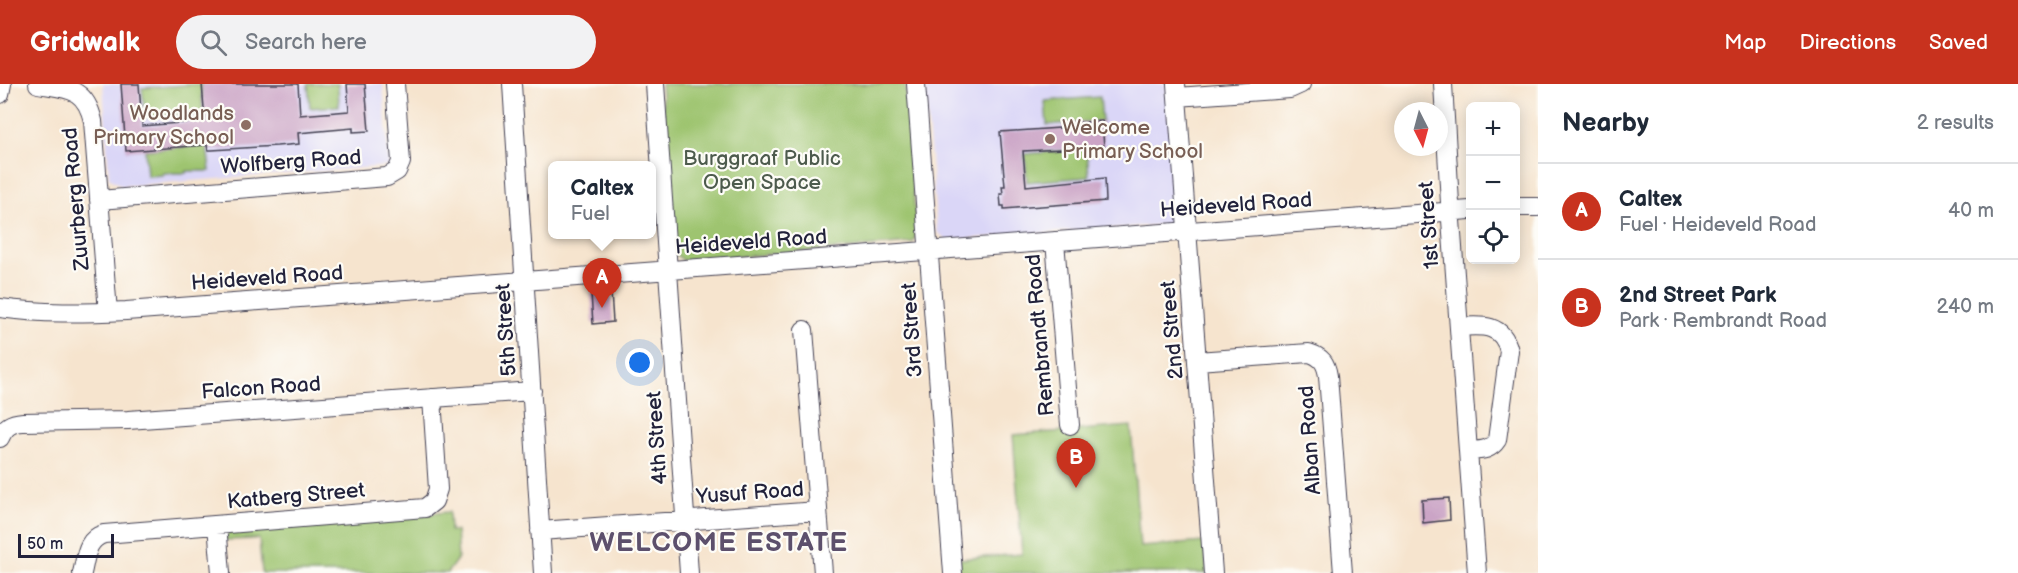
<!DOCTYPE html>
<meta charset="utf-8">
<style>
body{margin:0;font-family:"Balsamiq Sans",sans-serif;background:#f2f2f3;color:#1f2937}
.controls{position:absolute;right:18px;top:18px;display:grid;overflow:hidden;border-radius:9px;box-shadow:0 3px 15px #0003}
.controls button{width:54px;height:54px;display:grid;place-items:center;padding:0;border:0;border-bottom:2px solid #e0e1e3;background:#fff;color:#1f2937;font:30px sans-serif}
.compass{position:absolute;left:1394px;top:18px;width:54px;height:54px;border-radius:50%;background:#fff;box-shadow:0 3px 15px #0003;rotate:174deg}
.scale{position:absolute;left:18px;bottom:15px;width:96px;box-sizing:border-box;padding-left:6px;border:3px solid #22223b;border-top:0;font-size:16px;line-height:21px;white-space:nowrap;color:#22223b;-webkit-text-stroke:4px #fdfcf7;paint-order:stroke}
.you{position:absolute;left:640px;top:279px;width:21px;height:21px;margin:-15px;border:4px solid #fff;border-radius:50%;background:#1a73e8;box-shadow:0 0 0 9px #1a73e833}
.badge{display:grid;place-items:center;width:39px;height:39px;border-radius:50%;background:#c8321e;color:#fff;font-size:20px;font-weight:700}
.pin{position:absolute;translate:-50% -50px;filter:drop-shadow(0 2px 3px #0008)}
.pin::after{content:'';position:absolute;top:32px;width:21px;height:18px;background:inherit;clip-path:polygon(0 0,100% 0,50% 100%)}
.popup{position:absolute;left:548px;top:77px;width:108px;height:78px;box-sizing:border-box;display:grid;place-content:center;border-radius:9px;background:#fff;filter:drop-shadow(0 2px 4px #0005);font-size:20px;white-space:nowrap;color:#747a83}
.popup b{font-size:22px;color:#1f2937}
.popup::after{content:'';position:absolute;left:50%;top:100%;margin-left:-12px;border:12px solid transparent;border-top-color:#fff}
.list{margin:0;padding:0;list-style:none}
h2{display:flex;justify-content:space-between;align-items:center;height:78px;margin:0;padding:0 24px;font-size:26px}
h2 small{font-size:20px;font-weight:400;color:#747a83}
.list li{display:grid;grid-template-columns:39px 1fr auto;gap:18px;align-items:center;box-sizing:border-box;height:96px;padding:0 24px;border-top:2px solid #e0e1e3}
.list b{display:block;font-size:22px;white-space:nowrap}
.list p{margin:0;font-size:20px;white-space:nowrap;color:#747a83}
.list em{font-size:20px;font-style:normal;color:#747a83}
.icon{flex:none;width:33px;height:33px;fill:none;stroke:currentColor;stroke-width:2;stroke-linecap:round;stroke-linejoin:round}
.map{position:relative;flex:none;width:1538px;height:489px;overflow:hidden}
header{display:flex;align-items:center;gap:36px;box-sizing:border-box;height:84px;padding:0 30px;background:#c8321e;color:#fff}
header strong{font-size:28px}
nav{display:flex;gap:33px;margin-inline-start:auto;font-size:21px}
.search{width:420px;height:54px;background:#f2f2f3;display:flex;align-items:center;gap:15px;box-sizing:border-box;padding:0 21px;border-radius:33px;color:#747a83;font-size:22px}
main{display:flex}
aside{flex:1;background:#fff}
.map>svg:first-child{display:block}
.built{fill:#dad6f7}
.green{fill:#9ec46f;stroke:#607355;stroke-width:1.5}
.building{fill:#cba4c6}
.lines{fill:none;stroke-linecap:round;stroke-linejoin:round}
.minor-casing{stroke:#423f51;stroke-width:20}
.minor{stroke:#fff;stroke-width:18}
.education-dot{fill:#8d6e63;stroke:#fdfcf7;stroke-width:2}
.labels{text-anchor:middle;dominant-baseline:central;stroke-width:4.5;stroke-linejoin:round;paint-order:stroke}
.education-label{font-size:21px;fill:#785e54;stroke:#fdfcf7;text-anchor:end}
.park-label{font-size:21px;fill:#4d5b4d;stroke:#fdfcf7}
.street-label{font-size:21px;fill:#22223b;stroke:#fdfcf7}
.district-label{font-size:27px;font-weight:bold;letter-spacing:1.5px;fill:#5d506c;stroke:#fdfcf7}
</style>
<header>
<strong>Gridwalk</strong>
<div class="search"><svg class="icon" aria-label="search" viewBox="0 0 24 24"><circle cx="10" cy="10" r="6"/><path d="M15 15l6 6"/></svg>Search here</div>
<nav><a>Map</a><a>Directions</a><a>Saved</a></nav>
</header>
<main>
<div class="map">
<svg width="1538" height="489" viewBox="0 0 1538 489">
<rect width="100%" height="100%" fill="#fdfcf7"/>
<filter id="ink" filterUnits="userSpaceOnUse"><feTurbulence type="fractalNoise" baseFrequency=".0167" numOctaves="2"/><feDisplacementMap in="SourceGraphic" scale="12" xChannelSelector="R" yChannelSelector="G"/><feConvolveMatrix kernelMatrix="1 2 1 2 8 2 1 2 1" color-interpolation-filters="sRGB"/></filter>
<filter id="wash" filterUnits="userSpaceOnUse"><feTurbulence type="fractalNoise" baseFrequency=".008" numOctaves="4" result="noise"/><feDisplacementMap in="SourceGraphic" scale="24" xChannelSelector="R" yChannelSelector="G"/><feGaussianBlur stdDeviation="1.35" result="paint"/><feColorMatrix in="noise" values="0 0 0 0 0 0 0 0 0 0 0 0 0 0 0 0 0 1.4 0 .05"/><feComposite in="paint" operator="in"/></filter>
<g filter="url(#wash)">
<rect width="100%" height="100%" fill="#f6e4ce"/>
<path class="built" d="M103 0H383L389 82 122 102 109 94Z
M925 0H1166L1177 130 1169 140 947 156 937 148Z"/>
<path class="green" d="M201 0 203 29 145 33 142 4Z
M308 0H338L339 22 310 24Z
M661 0H905L916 142 915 156 912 159 684 177 675 170Z
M1100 13 1102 37 1047 41 1045 17Z
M207 61 210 87H187V89H163V91L147 92 145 66Z
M1087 65 1089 93 1027 98 1025 70Z
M1131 342 1140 463 1204 458 1207 489H960L959 475 1022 470 1013 351Z
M449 428 450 447H456L458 474 447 489H262L259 455 224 456 228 449 236 445Z"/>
<g id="blocks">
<path class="building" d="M121 0H139L142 42 205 37 202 0H298L300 31 349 27 347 0H365L369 47 353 48V44L298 49 299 60 277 62 212 66H208L207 61 126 67Z
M1102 37 1104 63 1023 67 1026 102 1105 94 1106 117 1004 125V122H1001L1000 110H1003L1002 102H1005L1000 48 1074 43 1073 39Z
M611 208 613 238 593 240 591 209Z
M1449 414 1450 436 1423 439 1422 416Z"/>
</g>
</g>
<g filter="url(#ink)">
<use href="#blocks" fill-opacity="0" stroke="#423f51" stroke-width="1.5"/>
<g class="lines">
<defs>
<path id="minor" d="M38 0C68 5 85 3 93 37L108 228
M512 0 543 489
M655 0 689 489
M916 0 953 489
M1176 0 1213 489
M1443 0 1451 136 1477 489
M0 10 2 0
M1177 13 1290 5 1301 0
M99 116 387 93 397 87 401 78 395 0
M1516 123H1538
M1055 157 1070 341
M0 224C42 230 84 229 126 227L1470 126
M1459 243C1483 241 1503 240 1509 267L1497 356C1490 367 1480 366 1468 367
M804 246 823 489
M1197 277 1309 269C1322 273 1326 279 1328 292L1343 489
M0 354C5 342 11 339 23 338L128 336 532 307
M217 441 221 489
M540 447 818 427
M82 489C86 473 86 455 104 450L425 424 434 417 438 405 432 314"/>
</defs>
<use href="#minor" class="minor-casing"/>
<use href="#minor" class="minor"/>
</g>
</g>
<g class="education-dot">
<circle cx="246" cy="41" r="6"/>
<circle cx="1050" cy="55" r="6"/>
</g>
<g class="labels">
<g class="education-label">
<text x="234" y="29">Woodlands<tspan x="234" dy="24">Primary School</tspan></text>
<text x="1062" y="43" text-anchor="start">Welcome<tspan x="1062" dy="24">Primary School</tspan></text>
</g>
<g class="park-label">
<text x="762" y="74">Burggraaf Public<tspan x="762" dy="24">Open Space</tspan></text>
</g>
<g class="street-label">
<text transform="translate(291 78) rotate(-4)">Wolfberg Road</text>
<text transform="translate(76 115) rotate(-95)">Zuurberg Road</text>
<text transform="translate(1236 121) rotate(-4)">Heideveld Road</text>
<text transform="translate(1429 141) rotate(-94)">1st Street</text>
<text transform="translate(751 158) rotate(-4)">Heideveld Road</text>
<text transform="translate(267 194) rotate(-4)">Heideveld Road</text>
<text transform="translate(506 246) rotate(-94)">5th Street</text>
<text transform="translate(912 246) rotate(-94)">3rd Street</text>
<text transform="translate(1172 246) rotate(-95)">2nd Street</text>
<text transform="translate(1040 251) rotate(-95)">Rembrandt Road</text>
<text transform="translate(261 304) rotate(-4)">Falcon Road</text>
<text transform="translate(657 354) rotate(-94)">4th Street</text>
<text transform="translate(1310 356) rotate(-94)">Alban Road</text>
<text transform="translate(750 409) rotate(-4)">Yusuf Road</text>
<text transform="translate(296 412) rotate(-5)">Katberg Street</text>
</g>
<g class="district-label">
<text x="719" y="459">WELCOME ESTATE</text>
</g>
</g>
</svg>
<div class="controls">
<button>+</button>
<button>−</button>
<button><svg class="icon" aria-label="locate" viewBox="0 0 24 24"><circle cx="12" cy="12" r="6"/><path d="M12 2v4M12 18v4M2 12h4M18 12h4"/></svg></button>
</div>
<svg class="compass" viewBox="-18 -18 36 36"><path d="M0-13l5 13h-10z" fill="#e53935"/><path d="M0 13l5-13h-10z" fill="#747a83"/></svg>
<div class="scale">50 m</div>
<div class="you"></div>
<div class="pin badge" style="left:602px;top:224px">A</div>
<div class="popup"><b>Caltex</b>Fuel</div>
<div class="pin badge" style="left:1076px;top:404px">B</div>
</div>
<aside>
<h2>Nearby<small>2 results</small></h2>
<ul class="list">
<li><span class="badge">A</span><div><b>Caltex</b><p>Fuel · Heideveld Road</p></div><em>40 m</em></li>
<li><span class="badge">B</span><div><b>2nd Street Park</b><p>Park · Rembrandt Road</p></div><em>240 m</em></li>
</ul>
</aside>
</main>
